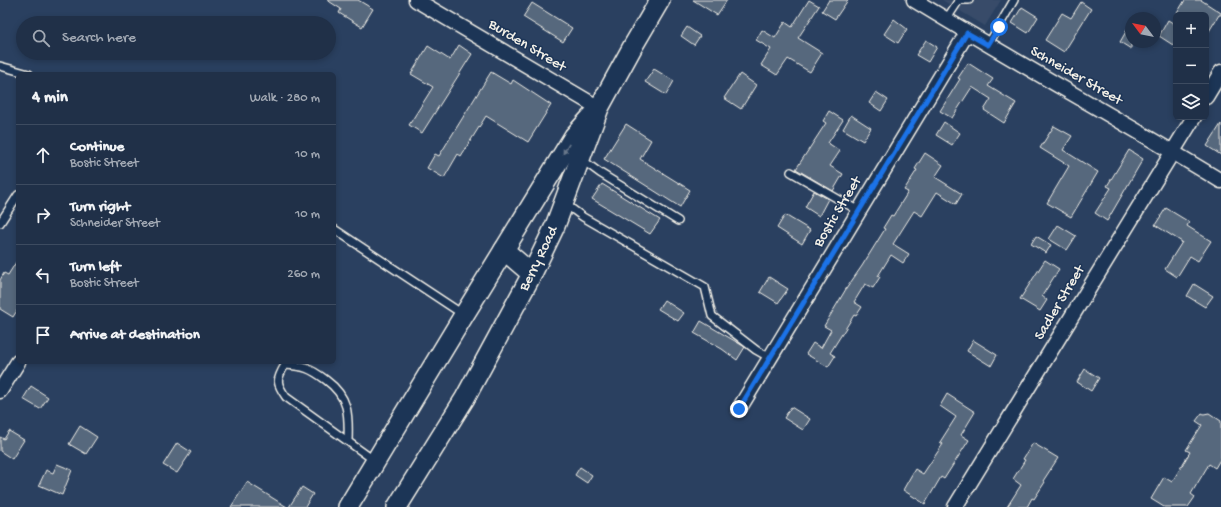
<!DOCTYPE html>
<meta charset="utf-8">
<style>
body{margin:0;font-family:"Gochi Hand",sans-serif;background:#28384f;color:#f1f3f6}
.controls{position:absolute;right:12px;top:12px;display:grid;overflow:hidden;border-radius:6px;box-shadow:0 2px 6px #0003}
.controls button{width:36px;height:36px;display:grid;place-items:center;padding:0;border:0;border-bottom:1px solid #3d4b60;background:#203048;color:#f1f3f6;font:20px sans-serif}
.compass{position:absolute;left:1125px;top:12px;width:36px;height:36px;border-radius:50%;background:#203048;box-shadow:0 2px 6px #0003;rotate:302deg}
.stop{position:absolute;width:12px;height:12px;margin:-9px;border:3px solid #1a73e8;border-radius:50%;background:#fff}
.stop.end{background:#1a73e8;border-color:#fff;box-shadow:0 1px 4px #0008}
.list{margin:0;padding:0;list-style:none}
h2{display:flex;justify-content:space-between;align-items:center;height:52px;margin:0;padding:0 16px;font-size:17px}
h2 small{font-size:13px;font-weight:400;color:#a2a9b4}
.list li{display:grid;grid-template-columns:26px 1fr auto;gap:12px;align-items:center;box-sizing:border-box;height:60px;padding:0 16px;border-top:1px solid #3d4b60}
.list b{display:block;font-size:15px;white-space:nowrap}
.list p{margin:0;font-size:13px;white-space:nowrap;color:#a2a9b4}
.list em{font-size:13px;font-style:normal;color:#a2a9b4}
.icon{flex:none;width:22px;height:22px;fill:none;stroke:currentColor;stroke-width:2;stroke-linecap:round;stroke-linejoin:round}
.map{position:relative;flex:none;width:1221px;height:507px;overflow:hidden}
.search{position:absolute;background:#203048;box-shadow:0 2px 6px #0003;left:16px;top:16px;width:320px;height:44px;display:flex;align-items:center;gap:10px;box-sizing:border-box;padding:0 14px;border-radius:22px;color:#a2a9b4;font-size:15px}
.panel{position:absolute;background:#203048;box-shadow:0 2px 6px #0003;left:16px;top:72px;width:320px;height:292px;border-radius:6px}
.map>svg:first-child{display:block}
.built{fill:#374c69}
.building{fill:#56677d;stroke:#f4f1e8}
.lines{fill:none;stroke-linecap:round;stroke-linejoin:round}
.lane-casing{stroke:#f4f1e8;stroke-width:10}
.street-casing{stroke:#f4f1e8;stroke-width:17}
.secondary-casing{stroke:#f4f1e8;stroke-width:22}
.lane{stroke:#1d3557;stroke-width:7}
.street{stroke:#1d3557;stroke-width:14}
.secondary{stroke:#1d3557;stroke-width:19}
.oneway{fill:#68778a}
.route{stroke:#1a73e8;stroke-width:5}
.labels{text-anchor:middle;dominant-baseline:central;stroke-width:3;stroke-linejoin:round;paint-order:stroke}
.street-label{font-size:15px;fill:#f4f1e8;stroke:#1d3557}
</style>
<div class="map">
<svg width="1221" height="507" viewBox="0 0 1221 507">
<rect width="100%" height="100%" fill="#2a4060"/>
<filter id="ink" filterUnits="userSpaceOnUse"><feTurbulence type="fractalNoise" baseFrequency=".025" numOctaves="2"/><feDisplacementMap in="SourceGraphic" scale="8" xChannelSelector="R" yChannelSelector="G"/><feConvolveMatrix kernelMatrix="1 2 1 2 8 2 1 2 1" color-interpolation-filters="sRGB"/></filter>
<g filter="url(#ink)">
<path class="built" d="M942 0H1001L985 26Z"/>
<path class="building" d="M327 0H358L373 9 362 27 339 13 341 9Z
M693 0H727L717 15Z
M809 0 819 6 798 38 822 53 810 72 788 59 777 75 761 65 771 49 756 40 762 30 775 38 785 22 792 27Z
M829 0H848L835 19 822 11Z
M1185 0H1201L1221 13V15H1219L1206 36V15H1176Z
M1081 2 1091 9 1064 52 1045 40 1062 13 1071 18Z
M532 3 572 28 563 42 523 17Z
M1022 7 1038 17 1028 33 1012 23Z
M894 19 907 29 898 43 884 34Z
M1168 20 1176 25V40L1173 45 1159 36Z
M1131 23V49L1120 42Z
M687 27 700 36 694 45 681 36Z
M926 40 937 47 928 62 916 55Z
M459 45 472 54 422 133 409 125 433 87 411 74 428 46 450 60Z
M968 63 993 79 988 86 1016 103 1004 123 984 110 991 99 972 87 952 118 940 111 960 79 958 78Z
M654 69 674 81 666 95 645 82Z
M491 72 511 84 513 80 551 105 528 142 486 116 461 156 458 154 444 178 427 168 435 154 439 156Z
M740 74 756 85 741 109 724 98Z
M876 92 888 100 881 111 869 103Z
M829 111 843 120 828 143 840 151 830 166 843 174 833 191 796 169 826 123 823 121Z
M851 115 871 128 863 141 843 129Z
M944 122 960 133 952 145 936 135Z
M626 124 651 140 640 159 690 190 680 207 604 159Z
M1221 124V155L1207 146Z
M1054 126 1072 136 1063 150 1098 172 1071 217 1047 203 1069 166 1040 148Z
M1129 150 1143 159 1107 221 1095 213 1111 188 1107 186Z
M925 153 943 165 935 177 962 194 956 204 937 192 922 216 914 211 893 244 909 254 903 263 891 255 878 276 880 277 873 288 865 284 854 302 862 307 856 316 854 315 830 353 835 356 828 367 806 354 813 343 821 348 831 330 824 326 846 289 862 266 885 229 883 228 891 215 893 216 908 192 904 190 917 170 915 169Z
M602 184 660 220 650 234 592 199Z
M814 191 828 199 819 216 805 207Z
M1166 208 1189 222 1187 226 1211 241 1198 261 1190 256 1177 277 1165 269 1182 242 1155 225Z
M785 215 810 230 802 244 777 228Z
M1058 225 1076 236 1067 250 1049 239Z
M1036 236 1051 245 1046 253 1031 244Z
M18 259V309L13 317 0 309V280L4 273 8 275Z
M1045 260 1059 269 1042 296 1047 300 1040 311 1020 299Z
M769 277 788 289 778 303 760 292Z
M1194 284 1213 296 1205 307 1187 296Z
M664 300 684 313 678 321 658 309Z
M701 321 745 347 737 360 722 349 694 333Z
M973 340 997 355 991 366 967 351Z
M1085 369 1099 378 1091 391 1077 382Z
M31 386 48 397 40 409 23 399Z
M947 394 975 412 961 435 969 440 944 479 941 477 925 504 903 490 915 469 923 474 943 444 940 442 956 417 940 406Z
M791 407 810 419 803 430 784 418Z
M1202 413 1204 414 1209 413 1221 421V458L1215 468 1209 464 1191 494 1195 497 1188 507H1164L1151 499 1164 477 1172 482 1190 452 1186 450 1202 425 1196 421Z
M80 426 97 437 86 454 69 444Z
M9 431 24 440 12 459 0 451V437L4 439Z
M177 443 191 452 177 473 163 465Z
M1033 443 1058 458 1043 481 1045 482 1034 499 1032 498 1027 507H1007L1021 485 1013 479 1025 460 1023 459Z
M57 464 72 470 62 495 39 485 46 470 53 473Z
M580 467 592 475 587 483 575 475Z
M247 482 287 507H231Z
M302 487 313 494 305 507H289Z"/>
<g class="lines">
<defs>
<path id="lane" d="M959 0H969
M946 20 959 0
M988 45 1014 0
M0 66 29 74
M581 159 600 173 678 221
M791 172 859 211
M564 203 583 217 705 287 712 316 756 350 770 358
M0 223 18 195
M334 229 464 315
M348 441C349 414 349 397 326 380 310 368 304 366 285 365 276 380 276 383 286 397L375 461"/>
<path id="street" d="M416 0 599 108
M914 0C1015 62 1119 119 1221 181
M1206 97 1221 72
M0 391 18 362
M739 409 967 33
M955 507 1194 117"/>
<g id="secondary">
<path d="M504 250 532 274"/>
<path d="M348 507 464 315 574 136 593 115"/>
<path id="s1" d="M397 507 465 398 532 274 555 226 599 108 633 46 660 0"/>
</g>
</defs>
<use href="#lane" class="lane-casing"/>
<use href="#street" class="street-casing"/>
<use href="#secondary" class="secondary-casing"/>
<use href="#lane" class="lane"/>
<use href="#street" class="street"/>
<use href="#secondary" class="secondary"/>
</g>
<defs><path id="oneway-solid" d="M-6-.8H1V-3.2L6.5 0L1 3.2V.8H-6Z"/></defs>
<use class="oneway" href="#oneway-solid" transform="translate(566 149) rotate(122)"/>
</g>
<g class="lines" filter="url(#ink)">
<path class="route" d="M739 409 967 33 988 45 999 27"/>
</g>
<g class="labels">
<g class="street-label">
<text transform="translate(527 46) rotate(31)">Burden Street</text>
<text transform="translate(1076 76) rotate(30)">Schneider Street</text>
<text transform="translate(838 212) rotate(-59)">Bostic Street</text>
<text stroke="none"><textPath href="#s1" startOffset="286">Berry Road</textPath></text>
<text transform="translate(1060 303) rotate(-59)">Sadler Street</text>
</g>
</g>
</svg>
<div class="controls">
<button>+</button>
<button>−</button>
<button><svg class="icon" aria-label="layers" viewBox="0 0 24 24"><path d="M12 4l9 5-9 5-9-5zM3 14l9 5 9-5"/></svg></button>
</div>
<svg class="compass" viewBox="-18 -18 36 36"><path d="M0-13l5 13h-10z" fill="#e53935"/><path d="M0 13l5-13h-10z" fill="#a2a9b4"/></svg>
<div class="stop" style="left:999px;top:27px"></div>
<div class="stop end" style="left:739px;top:409px"></div>
<div class="search"><svg class="icon" aria-label="search" viewBox="0 0 24 24"><circle cx="10" cy="10" r="6"/><path d="M15 15l6 6"/></svg>Search here</div>
<section class="panel">
<h2>4 min<small>Walk · 280 m</small></h2>
<ul class="list">
<li><svg class="icon" aria-label="ahead" viewBox="0 0 24 24"><path d="M12 20V5M6 11l6-6 6 6"/></svg><div><b>Continue</b><p>Bostic Street</p></div><em>10 m</em></li>
<li><svg class="icon" aria-label="right" viewBox="0 0 24 24"><path d="M7 20v-9h11M14 6l5 5-5 5"/></svg><div><b>Turn right</b><p>Schneider Street</p></div><em>10 m</em></li>
<li><svg class="icon" aria-label="left" viewBox="0 0 24 24"><path d="M17 20v-9H6M10 6l-5 5 5 5"/></svg><div><b>Turn left</b><p>Bostic Street</p></div><em>260 m</em></li>
<li><svg class="icon" aria-label="arrive" viewBox="0 0 24 24"><path d="M6 21V4h12l-3 4 3 4H6"/></svg><div><b>Arrive at destination</b></div></li>
</ul>
</section>
</div>
